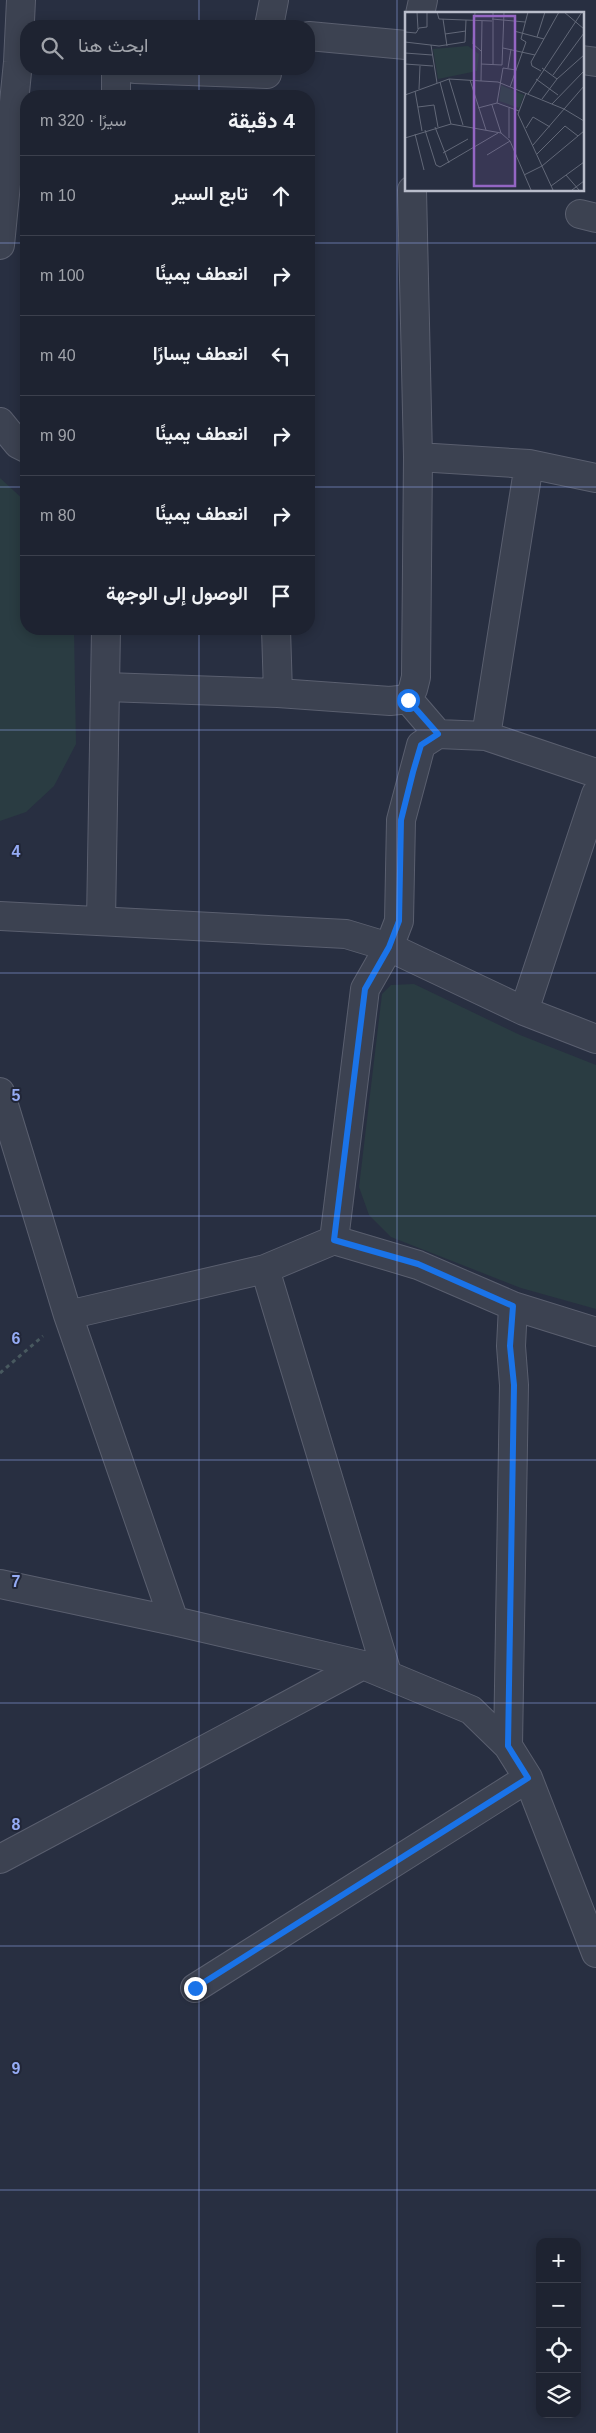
<!DOCTYPE html>
<html lang="ar">
<meta charset="utf-8">
<style>
body{margin:0;font-family:Arial,Vazirmatn,sans-serif;background:#2b2f3d;color:#f1f3f6;direction:rtl}
.controls{position:absolute;right:15px;bottom:15px;display:grid;overflow:hidden;border-radius:10px;box-shadow:0 2px 12px #0003}
.controls button{width:45px;height:45px;display:grid;place-items:center;padding:0;border:0;border-bottom:1px solid #3c404d;background:#1e2331;color:#f1f3f6;font:25px sans-serif}
.stop{position:absolute;width:15px;height:15px;margin:-11px;border:4px solid #1a73e8;border-radius:50%;background:#fff}
.stop.end{background:#1a73e8;border-color:#fff;box-shadow:0 1px 5px #0008}
.list{margin:0;padding:0;list-style:none}
h2{display:flex;justify-content:space-between;align-items:center;height:65px;margin:0;padding:0 20px;font-size:21px}
h2 small{font-size:16px;font-weight:400;color:#a1a4ab}
.list li{display:grid;grid-template-columns:32px 1fr auto;gap:15px;align-items:center;box-sizing:border-box;height:80px;padding:0 20px;border-top:1px solid #3c404d}
.list b{display:block;font-size:19px;white-space:nowrap}
.list em{font-size:16px;font-style:normal;color:#a1a4ab}
.icon{flex:none;width:28px;height:28px;fill:none;stroke:currentColor;stroke-width:2;stroke-linecap:round;stroke-linejoin:round}
.map{position:relative;flex:none;width:596px;height:2433px;overflow:hidden;direction:ltr}
.search{position:absolute;background:#1e2331;box-shadow:0 2px 12px #0003;left:20px;top:20px;width:295px;height:55px;display:flex;align-items:center;gap:12px;box-sizing:border-box;padding:0 18px;border-radius:20px;color:#a1a4ab;font-size:19px}
.panel{position:absolute;background:#1e2331;box-shadow:0 2px 12px #0003;left:20px;top:90px;width:295px;height:545px;border-radius:20px;direction:rtl}
.map>svg:first-child{display:block}
.green{fill:#2a3c42}
.lines{fill:none;stroke-linecap:round;stroke-linejoin:round}
.minor-casing{stroke:#5a5f6f;stroke-width:30}
.path{stroke:#48595f;stroke-width:3;stroke-dasharray:4 4;stroke-linecap:butt}
.minor{stroke:#3c4251;stroke-width:28}
.route{stroke:#1a73e8;stroke-width:6}
.grid{fill:none;stroke:#95abf4;stroke-width:1;stroke-opacity:0.55}
.inset-road{fill:none;stroke:#626878;stroke-width:1}
.view{fill:#9466c4;fill-opacity:0.15;stroke:#9466c4;stroke-width:2.5}
.inset-edge{fill:none;stroke:#b9bdcb;stroke-width:2.5}
.grid-label{font-size:16px;text-anchor:middle;font-weight:bold;fill:#95abf4;stroke:#212637;stroke-width:4;stroke-linejoin:round;paint-order:stroke}
</style>
<div class="map">
<svg width="596" height="2433" viewBox="0 0 596 2433">
<rect width="100%" height="100%" fill="#282f41"/>
<path class="green" d="M0 478 26 502V629H74L76 744 54 786 26 812 0 821Z
M414 984 520 1035 596 1065V1309L521 1288 391 1237 369 1215 359 1187 382 994 391 985Z"/>
<g class="lines">
<defs>
<path id="minor" d="M420 14 423 0
M269 26 274 0
M309 36 406 45
M582 60 596 62
M135 69 267 74
M116 96V69
M580 214 596 218
M0 245 18 62 21 0
M0 422 18 444 26 448
M418 457 529 464 596 478
M276 629 278 693
M106 687 278 693 390 701 408 699 413 689 416 677 418 457 412 190
M408 699 438 734
M486 736 529 464
M0 916 346 934 389 947 524 1011 596 1039
M101 921 106 629
M524 1011 596 794
M0 1092 68 1315 174 1621
M334 1240 418 1265 513 1306 596 1332
M265 1269 387 1673
M68 1315 265 1269 334 1240 365 989 389 947 399 921 401 820 421 745 438 734 486 736 596 773
M0 1584 174 1621 363 1665 471 1710 508 1746 528 1778 596 1953
M508 1746 514 1385 511 1346 513 1306
M0 1859 363 1665
M195 1988 528 1778"/>
</defs>
<use href="#minor" class="minor-casing"/>
<path class="path" d="M0 1373 43 1336"/>
<use href="#minor" class="minor"/>
</g>
<g class="lines">
<path class="route" d="M195 1988 528 1778 508 1746 514 1385 510 1346 513 1306 418 1264 334 1240 365 989 389 947 399 921 401 820 413 772 421 745 438 734 408 700"/>
</g>
<path class="grid" d="M199 0V26M397 0V2433M199 69V96M0 243H26M309 243H596M0 487H26M309 487H596M199 629V2433M0 730H596M0 973H596M0 1216H596M0 1460H596M0 1703H596M0 1946H596M0 2190H596"/>
<g transform="translate(405 12)">
<rect width="179" height="179" fill="#282f41"/>
<path d="M63 34 74 42 72 59 33 67 28 37ZM96 73 119 83 114 96 94 89Z" fill="#2a3c42"/>
<path class="inset-road" d="M12 0 13 17M32 0 34 7 87 9M70 0 68 32 76 39M159 0 179 17M38 7 42 34M87 7 120 10M109 19 139 27M0 20 11 21 14 16 22 15V0M40 22 61 19M132 25 140 0M0 30 34 34 60 30 61 8M26 33 32 71M98 36 130 43M0 41 27 43M0 52 28 54M76 52 97 53 99 0M88 53V0M103 56 106 37M137 56 152 67M136 59 127 54 126 50 154 0M148 63 179 21M44 67 58 113M131 67 153 83M65 68 81 118M76 69 77 9M35 70 46 112M105 75 121 30 116 27 123 0M14 77 15 54M10 79 17 119M121 81 113 102 148 178M123 82 177 0M0 83 44 67 93 70 159 97 179 109M137 87 152 67 179 43M92 91 114 99M147 92 179 59M87 93 96 121M13 95 29 93 33 115M73 96 92 91 98 56 111 58M30 115 44 151M121 116 128 105 145 115M20 118 31 153 35 155 93 121M10 122 19 158M0 126 46 112 96 121 105 129 126 178M104 126V96M128 133 179 74M38 141 63 127M132 142 160 114 173 124M82 143 105 129M119 163 137 154 179 119M161 163 174 178M146 174 179 150M167 178 179 169"/>
<path class="view" d="M69 4H110V174H69Z"/>
<rect width="179" height="179" class="inset-edge"/>
</g>
<g class="grid-label">
<text x="16" y="857">4</text>
<text x="16" y="1101">5</text>
<text x="16" y="1344">6</text>
<text x="16" y="1587">7</text>
<text x="16" y="1830">8</text>
<text x="16" y="2074">9</text>
</g>
</svg>
<div class="controls">
<button>+</button>
<button>−</button>
<button><svg class="icon" aria-label="locate" viewBox="0 0 24 24"><circle cx="12" cy="12" r="6"/><path d="M12 2v4M12 18v4M2 12h4M18 12h4"/></svg></button>
<button><svg class="icon" aria-label="layers" viewBox="0 0 24 24"><path d="M12 4l9 5-9 5-9-5zM3 14l9 5 9-5"/></svg></button>
</div>
<div class="stop" style="left:408px;top:700px"></div>
<div class="stop end" style="left:195px;top:1988px"></div>
<div class="search"><svg class="icon" aria-label="search" viewBox="0 0 24 24"><circle cx="10" cy="10" r="6"/><path d="M15 15l6 6"/></svg>ابحث هنا</div>
<section class="panel">
<h2>4 دقيقة<small>سيرًا · 320 m</small></h2>
<ul class="list">
<li><svg class="icon" aria-label="ahead" viewBox="0 0 24 24"><path d="M12 20V5M6 11l6-6 6 6"/></svg><div><b>تابع السير</b></div><em>10 m</em></li>
<li><svg class="icon" aria-label="right" viewBox="0 0 24 24"><path d="M7 20v-9h11M14 6l5 5-5 5"/></svg><div><b>انعطف يمينًا</b></div><em>100 m</em></li>
<li><svg class="icon" aria-label="left" viewBox="0 0 24 24"><path d="M17 20v-9H6M10 6l-5 5 5 5"/></svg><div><b>انعطف يسارًا</b></div><em>40 m</em></li>
<li><svg class="icon" aria-label="right" viewBox="0 0 24 24"><path d="M7 20v-9h11M14 6l5 5-5 5"/></svg><div><b>انعطف يمينًا</b></div><em>90 m</em></li>
<li><svg class="icon" aria-label="right" viewBox="0 0 24 24"><path d="M7 20v-9h11M14 6l5 5-5 5"/></svg><div><b>انعطف يمينًا</b></div><em>80 m</em></li>
<li><svg class="icon" aria-label="arrive" viewBox="0 0 24 24"><path d="M6 21V4h12l-3 4 3 4H6"/></svg><div><b>الوصول إلى الوجهة</b></div></li>
</ul>
</section>
</div>
